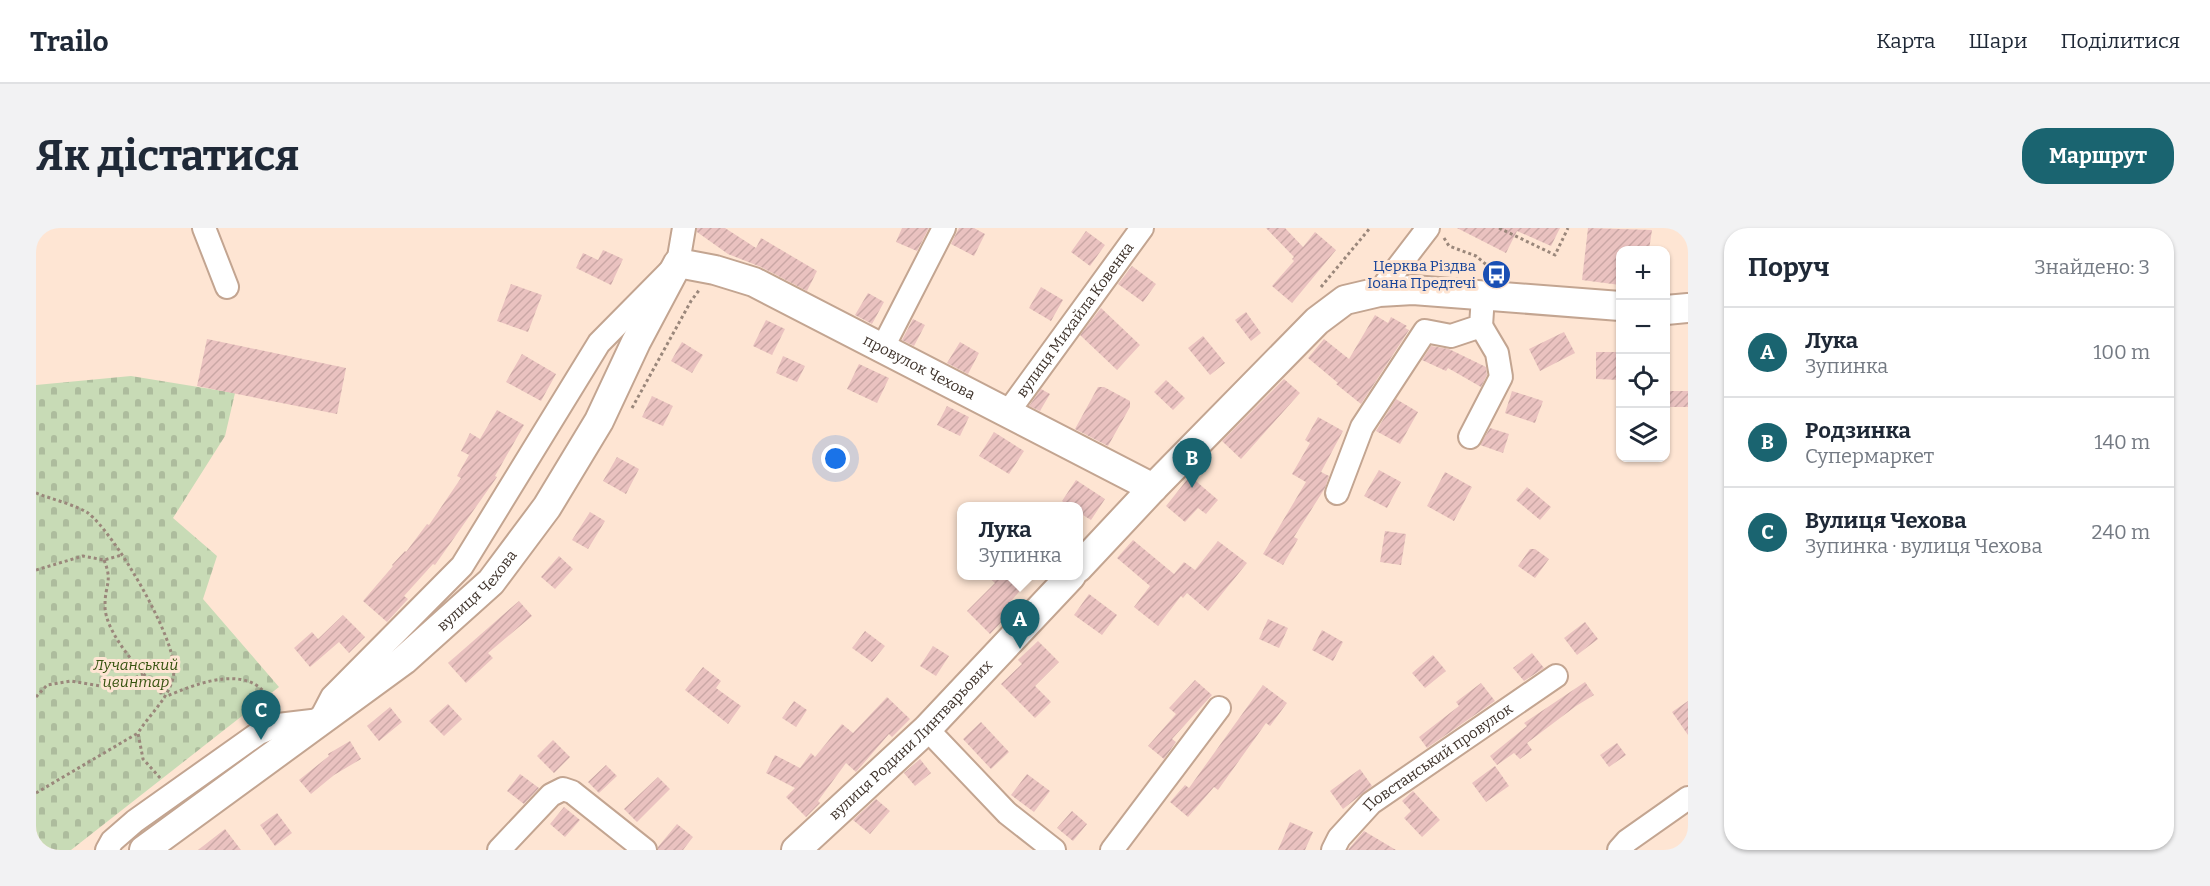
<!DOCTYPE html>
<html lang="uk">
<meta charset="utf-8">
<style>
body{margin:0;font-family:Bitter,serif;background:#f2f2f3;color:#1f2937}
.controls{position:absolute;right:18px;top:18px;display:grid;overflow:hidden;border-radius:12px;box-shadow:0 2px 4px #0004}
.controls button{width:54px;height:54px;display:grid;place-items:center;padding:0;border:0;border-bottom:2px solid #e0e1e3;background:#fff;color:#1f2937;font:30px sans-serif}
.you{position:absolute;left:800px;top:231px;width:21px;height:21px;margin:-15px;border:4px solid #fff;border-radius:50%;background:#1a73e8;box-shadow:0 0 0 9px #1a73e833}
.badge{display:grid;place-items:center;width:39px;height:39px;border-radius:50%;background:#1a6470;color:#fff;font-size:20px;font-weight:700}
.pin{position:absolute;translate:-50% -50px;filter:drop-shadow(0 2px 3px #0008)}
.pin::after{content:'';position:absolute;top:32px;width:21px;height:18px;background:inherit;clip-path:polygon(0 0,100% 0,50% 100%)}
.popup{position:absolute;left:921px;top:274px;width:126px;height:78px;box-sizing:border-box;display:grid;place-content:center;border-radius:12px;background:#fff;filter:drop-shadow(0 2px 4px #0005);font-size:20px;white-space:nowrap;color:#747a83}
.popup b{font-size:22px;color:#1f2937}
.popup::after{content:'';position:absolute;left:50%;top:100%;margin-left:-12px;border:12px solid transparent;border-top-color:#fff}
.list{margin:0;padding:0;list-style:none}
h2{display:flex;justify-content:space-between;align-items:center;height:78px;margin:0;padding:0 24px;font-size:26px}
h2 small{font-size:20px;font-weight:400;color:#747a83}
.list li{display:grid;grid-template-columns:39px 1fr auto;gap:18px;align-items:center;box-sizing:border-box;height:90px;padding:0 24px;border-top:2px solid #e0e1e3}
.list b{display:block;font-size:22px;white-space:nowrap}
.list p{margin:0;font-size:20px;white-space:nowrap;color:#747a83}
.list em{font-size:20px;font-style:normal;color:#747a83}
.icon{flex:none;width:33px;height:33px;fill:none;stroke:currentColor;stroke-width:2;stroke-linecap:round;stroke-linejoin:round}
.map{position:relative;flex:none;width:1652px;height:622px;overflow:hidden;border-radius:24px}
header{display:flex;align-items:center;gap:36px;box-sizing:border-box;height:84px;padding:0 30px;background:#fff;border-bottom:2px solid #e0e1e3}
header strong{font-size:28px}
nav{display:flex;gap:33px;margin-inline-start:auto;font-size:21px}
.intro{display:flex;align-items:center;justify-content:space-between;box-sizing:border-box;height:144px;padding:0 36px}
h1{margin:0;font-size:42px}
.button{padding:15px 27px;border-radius:24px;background:#1a6470;color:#fff;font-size:21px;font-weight:700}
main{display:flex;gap:36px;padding:0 36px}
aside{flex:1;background:#fff;border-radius:24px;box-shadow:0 2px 4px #0004}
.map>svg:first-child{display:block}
.cemetery{fill:url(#cemetery-stones)}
.building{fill:url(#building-hatch)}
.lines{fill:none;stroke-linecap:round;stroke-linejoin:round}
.minor-casing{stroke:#c3a591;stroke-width:26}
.major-casing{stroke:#c3a591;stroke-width:32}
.path{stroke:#9a877b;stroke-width:3;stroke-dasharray:3 3;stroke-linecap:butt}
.minor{stroke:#fff;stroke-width:22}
.major{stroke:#fff;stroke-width:28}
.labels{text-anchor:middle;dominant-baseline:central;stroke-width:6;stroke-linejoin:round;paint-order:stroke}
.transit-label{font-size:15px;fill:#164399;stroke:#fee5d3;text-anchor:end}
.street-label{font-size:15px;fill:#3e322a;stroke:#fee5d3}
.park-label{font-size:15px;font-style:italic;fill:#36530f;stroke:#fee5d3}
</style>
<header>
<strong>Trailo</strong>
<nav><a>Карта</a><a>Шари</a><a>Поділитися</a></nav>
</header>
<div class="intro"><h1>Як дістатися</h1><a class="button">Маршрут</a></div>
<main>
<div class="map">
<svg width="1652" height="622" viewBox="0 0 1652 622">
<defs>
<pattern id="cemetery-stones" width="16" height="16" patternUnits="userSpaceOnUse" patternTransform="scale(1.5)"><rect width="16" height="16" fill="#c8dbb6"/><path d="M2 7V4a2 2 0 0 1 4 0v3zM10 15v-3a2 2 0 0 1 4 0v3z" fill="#adbc9d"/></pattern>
<pattern id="building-hatch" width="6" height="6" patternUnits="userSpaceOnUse" patternTransform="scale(1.5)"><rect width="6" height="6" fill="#eac2c0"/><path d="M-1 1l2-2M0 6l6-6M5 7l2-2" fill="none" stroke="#caa7a5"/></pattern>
</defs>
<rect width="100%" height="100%" fill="#fee5d3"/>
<path class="cemetery" d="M95 148 199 165 189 208 137 290 181 328 167 371 243 459 35 622H0V157Z"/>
<path class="building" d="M661 0H689L720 20 725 10 781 43 771 63 725 39 692 26 661 4Z
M866 0H893L881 23 860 14Z
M923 0H938L949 6 938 28 915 16Z
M1230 0H1249L1267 19 1279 4 1300 22 1256 75 1236 58 1258 33 1256 31 1258 29Z
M1421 0H1524L1515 18 1481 3 1470 25Z
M1552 0 1616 2 1613 22 1593 21 1592 22H1584V57L1546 52Z
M1050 3 1069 17 1054 38 1035 24Z
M567 22 587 31 575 57 540 40 547 25 562 32Z
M1096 38 1120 56 1107 74 1082 56Z
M475 56 506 67 492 104 461 93Z
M1005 59 1027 72 1015 93 993 80Z
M832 65 848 74 836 96 819 87Z
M1065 80 1104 117 1081 142 1044 107Z
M1210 84 1225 105 1215 113 1199 92Z
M1339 87 1352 95 1355 89 1371 98 1369 100 1373 102 1325 176 1300 156 1302 155 1272 130 1288 111 1313 131Z
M877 91 889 97 878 118 866 112Z
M730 92 749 101 736 127 717 118Z
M1528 104 1539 125 1504 143 1493 121Z
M1167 108 1189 135 1174 147 1152 120Z
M171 111 310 140 301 186 161 158Z
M646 114 667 127 656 145 635 133Z
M924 114 943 125 932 146 911 135Z
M1395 118 1413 121 1450 139 1451 147 1445 159 1412 140 1410 143 1386 132Z
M1560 124H1584V152L1560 151Z
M486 126 520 146 505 173 470 154Z
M747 128 769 138 761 154 740 145Z
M823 136 853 150 841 175 811 161Z
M1248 151 1264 165 1205 231 1186 213Z
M1130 152 1149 170 1137 182 1118 164Z
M1062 159H1068L1094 173V179L1072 218 1039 201Z
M1005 161 1014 166 1004 183 993 178Z
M1476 163 1507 173 1499 195 1469 185Z
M1633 163H1652V179H1633Z
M616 168 637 178 627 198 606 189Z
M1360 171 1382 184 1364 216 1340 203Z
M911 178 933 189 924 208 901 197Z
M461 182 488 197 459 248 461 249 399 337 397 336 368 368 372 371 351 394 327 373 357 338 356 337 369 323 370 324 391 296 393 297 425 250 421 248 433 227 425 223 434 205 444 211Z
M1282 189 1307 203 1285 244 1293 248 1289 260 1258 309 1262 311 1247 337 1227 326 1270 254 1256 246 1274 215 1269 212Z
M1454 200 1473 206 1467 225 1444 217Z
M958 204 988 223 973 246 943 228Z
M581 229 603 241 590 266 567 253Z
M1343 242 1365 254 1351 280 1328 268Z
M1409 244 1436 259 1418 293 1391 278Z
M1154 248 1182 272 1170 286 1162 280 1149 294 1130 278Z
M1040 252 1069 271 1055 292 1042 284V279H1034L1026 273Z
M1491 259 1515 279 1504 292 1480 272Z
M554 284 569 293 552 321 536 312Z
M1349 303 1370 306 1365 337 1344 334Z
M1097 312 1138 346 1148 334 1159 342 1182 313 1211 335 1172 383 1151 365 1147 370 1145 368 1122 398 1098 379 1114 358 1081 330Z
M1494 321H1499L1513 331 1499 350 1482 338Z
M523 328 537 341 519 361 505 349Z
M951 348H997L968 381 973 386 954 406 931 383 959 355Z
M1053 366 1081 387 1066 407 1038 387Z
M483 373 496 388 452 425 457 430 430 455 412 435Z
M307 387 329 409 313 425 303 414 274 439 258 420 276 404 282 411Z
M1232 391 1252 400 1243 420 1223 411Z
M1549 394 1562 411 1541 427 1528 410Z
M1286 402 1307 414 1297 433 1276 422Z
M829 403 849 418 836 434 816 420Z
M1002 413 1023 434 999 458 1015 474 999 490 965 456 986 436 982 432Z
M897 418 913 428 900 448 884 438Z
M1496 425 1508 440 1488 453 1477 440Z
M1397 427 1410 443 1389 460 1376 445Z
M667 439 685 453 680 460 705 478 692 496 649 462Z
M1159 452 1176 467 1136 511 1140 514 1128 531 1112 518 1140 486 1133 480Z
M1549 454 1558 467 1540 478 1491 515 1496 522 1484 531 1478 525 1461 537 1454 528 1491 498 1488 495Z
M1445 455 1459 473 1391 520 1383 509 1423 478 1420 474Z
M1227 457 1251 475 1234 498 1230 495 1182 562 1178 559 1152 589 1134 574 1149 557 1153 560Z
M851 469 874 491 856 509 853 506 820 544 810 535 782 573 784 575 770 589 750 569 759 560 730 545 739 527 764 540 775 525 779 529 806 496 817 505Z
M758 473 771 482 760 499 746 490Z
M1652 473V507L1636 484Z
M412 476 426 491 408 508 393 493Z
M354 479 366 494 343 513 331 498Z
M945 494 973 524 955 541 927 511Z
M517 512 534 529 518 545 501 528Z
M314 513 325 531 298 547 275 566 263 552 293 528 292 526Z
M1581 515 1590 527 1573 539 1564 527Z
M884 531 895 545 879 558 868 545Z
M570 537 581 548 563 565 552 554Z
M1459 538 1473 558 1450 574 1436 555Z
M1324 541 1336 558 1307 581 1294 563Z
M484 546 503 560 488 576 471 563Z
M991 546 1014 563 998 584 975 567Z
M622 549 634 561 601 594 588 581Z
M1377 563 1404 592 1386 609 1368 590 1375 583 1366 573Z
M840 571 854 583 834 606 817 592Z
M528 579 544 592 529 609 514 596Z
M1036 583 1051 596 1037 613 1021 600Z
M241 585 256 605 239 618 224 597Z
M1254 594 1277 604 1269 622H1242Z
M641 596 657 609 647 622H622V619Z
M189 601 205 622H162Z
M1328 603 1360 622H1312Z"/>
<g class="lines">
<defs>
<g id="minor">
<path d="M168 0 191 59"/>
<path d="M1343 64 1392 0"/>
<path d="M847 119 908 0"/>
<path id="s1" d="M972 184 1106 0"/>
<path d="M1434 209 1465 149 1461 125 1445 98"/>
<path d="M1301 265 1326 199 1389 103 1415 108 1445 98 1447 68"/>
<path d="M891 501 971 585 1018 622"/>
<path d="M71 622 76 613 99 593 223 505 242 497 284 492 296 469 426 338 563 115 642 35 648 0"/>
<path d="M463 622 515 567 527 561 536 564 609 622"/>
<path d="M1076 622 1183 480"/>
<path id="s2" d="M1297 622 1303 610 1335 575 1520 448"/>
<path d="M1583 622 1591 613 1652 570"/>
</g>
<g id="major">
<path d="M1630 82 1652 80"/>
<path d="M1042 340 1117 260 1281 93 1309 72 1343 64 1377 62 1584 78"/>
<path id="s3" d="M108 622 368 432 455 354 511 279 563 193 600 114 642 35 679 42 718 54 1117 260"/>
<path id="s4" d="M760 622 891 501 1035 348"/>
</g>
</defs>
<use href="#minor" class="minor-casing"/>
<use href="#major" class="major-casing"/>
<path class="path" d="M1463 0 1519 27 1532 0
M1408 10 1413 18 1440 28 1459 44
M1285 59 1334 0
M596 180 655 73 664 61
M0 265C15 271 40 277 52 285 79 306 138 407 138 441 138 466 114 485 102 505L107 531 126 552
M68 332C77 354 69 356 69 377 68 406 110 449 129 469 163 454 221 432 237 480
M0 342 47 328 68 332 86 327
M0 469 11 457 35 453 77 460 107 446
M0 565 102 505"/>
<use href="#minor" class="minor"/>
<use href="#major" class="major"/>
</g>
<defs>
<symbol id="bus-disc" viewBox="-11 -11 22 22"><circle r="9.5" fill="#1a4fb4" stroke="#fee5d3"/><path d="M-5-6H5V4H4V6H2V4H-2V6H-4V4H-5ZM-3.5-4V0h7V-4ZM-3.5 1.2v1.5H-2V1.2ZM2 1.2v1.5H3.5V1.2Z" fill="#fff"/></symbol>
</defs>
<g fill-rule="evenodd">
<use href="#bus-disc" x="1444" y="30" width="33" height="33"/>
</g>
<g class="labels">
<g class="transit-label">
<text x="1440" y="38">Церква Різдва<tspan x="1440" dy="17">Іоана Предтечі</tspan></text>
</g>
<g class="street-label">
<text stroke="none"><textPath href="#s1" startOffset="114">вулиця Михайла Ковенка</textPath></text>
<text stroke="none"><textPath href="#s3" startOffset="1074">провулок Чехова</textPath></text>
<text stroke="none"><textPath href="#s3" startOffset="423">вулиця Чехова</textPath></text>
<text stroke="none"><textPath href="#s4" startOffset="159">вулиця Родини Линтварьових</textPath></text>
<text stroke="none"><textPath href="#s2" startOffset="142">Повстанський провулок</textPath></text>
</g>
<g class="park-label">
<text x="100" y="437">Лучанський<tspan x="100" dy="17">цвинтар</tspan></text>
</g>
</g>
</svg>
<div class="controls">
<button>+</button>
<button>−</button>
<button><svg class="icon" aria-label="locate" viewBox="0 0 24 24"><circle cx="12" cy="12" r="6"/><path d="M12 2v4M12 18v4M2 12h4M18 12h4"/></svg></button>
<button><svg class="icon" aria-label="layers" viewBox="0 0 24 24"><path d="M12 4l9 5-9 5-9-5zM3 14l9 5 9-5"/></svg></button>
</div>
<div class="you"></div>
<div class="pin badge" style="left:984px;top:421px">A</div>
<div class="popup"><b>Лука</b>Зупинка</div>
<div class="pin badge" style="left:1156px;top:260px">B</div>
<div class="pin badge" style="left:225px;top:512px">C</div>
</div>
<aside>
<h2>Поруч<small>Знайдено: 3</small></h2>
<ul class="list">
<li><span class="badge">A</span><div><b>Лука</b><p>Зупинка</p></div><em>100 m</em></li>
<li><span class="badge">B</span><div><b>Родзинка</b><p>Супермаркет</p></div><em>140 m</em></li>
<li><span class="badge">C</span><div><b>Вулиця Чехова</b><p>Зупинка · вулиця Чехова</p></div><em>240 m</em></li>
</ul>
</aside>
</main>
